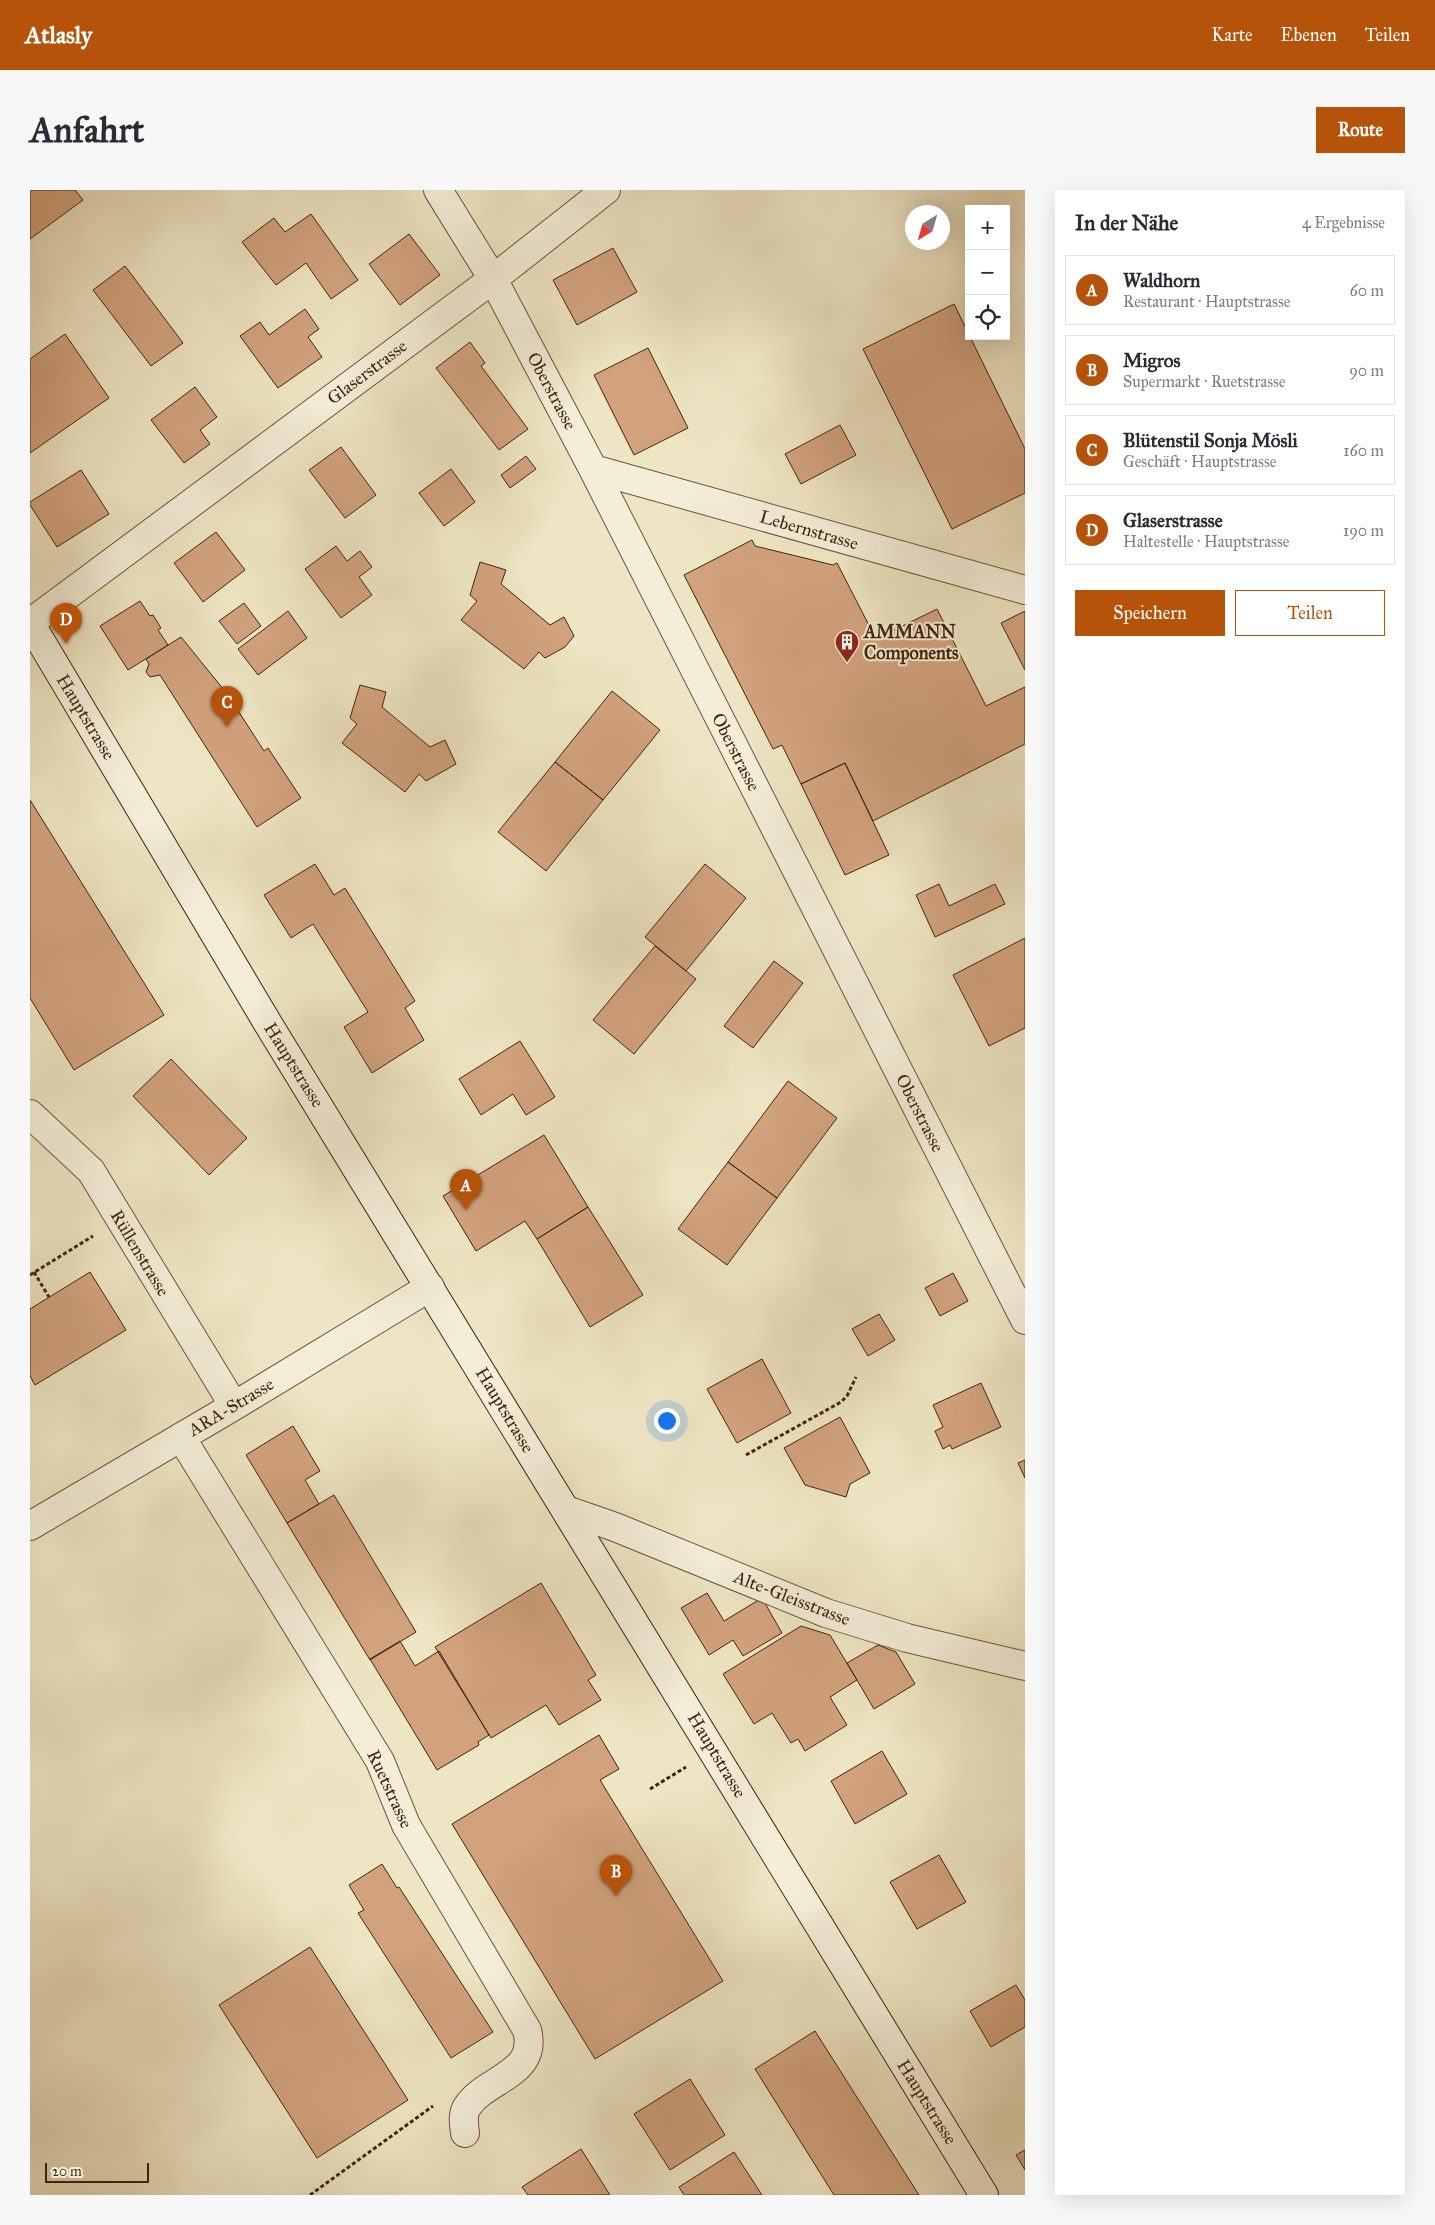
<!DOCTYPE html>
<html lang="de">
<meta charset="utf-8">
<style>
body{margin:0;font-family:"IM FELL Great Primer",serif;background:#f7f7f7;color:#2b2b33}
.controls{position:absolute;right:15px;top:15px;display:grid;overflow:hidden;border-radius:0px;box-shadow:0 5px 20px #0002}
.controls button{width:45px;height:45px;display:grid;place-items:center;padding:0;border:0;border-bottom:1px solid #e1e1e2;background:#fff;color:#2b2b33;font:25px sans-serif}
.compass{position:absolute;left:875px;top:15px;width:45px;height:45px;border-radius:50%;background:#fff;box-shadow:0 5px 20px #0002;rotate:217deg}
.scale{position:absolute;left:15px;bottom:12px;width:104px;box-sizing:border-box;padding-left:5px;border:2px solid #41250b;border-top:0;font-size:14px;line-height:18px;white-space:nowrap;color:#41250b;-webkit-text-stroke:4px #f4eed9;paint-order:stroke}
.you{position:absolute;left:636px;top:1230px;width:18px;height:18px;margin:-12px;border:4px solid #fff;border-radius:50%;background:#1a73e8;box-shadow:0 0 0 8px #1a73e833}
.badge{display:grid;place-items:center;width:32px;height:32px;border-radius:50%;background:#b45309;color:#fff;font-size:16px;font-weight:700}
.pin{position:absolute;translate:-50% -41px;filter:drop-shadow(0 1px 2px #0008)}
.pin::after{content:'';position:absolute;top:26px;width:18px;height:15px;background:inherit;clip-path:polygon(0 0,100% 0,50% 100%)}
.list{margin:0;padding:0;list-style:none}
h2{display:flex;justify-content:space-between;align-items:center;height:65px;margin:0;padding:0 20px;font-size:21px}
h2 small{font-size:16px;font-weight:400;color:#7c7c81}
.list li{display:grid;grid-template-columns:32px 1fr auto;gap:15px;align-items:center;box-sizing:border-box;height:70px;margin:0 10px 10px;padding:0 10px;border:1px solid #e1e1e2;border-radius:0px}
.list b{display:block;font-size:19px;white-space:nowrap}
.list p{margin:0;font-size:16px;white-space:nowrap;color:#7c7c81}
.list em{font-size:16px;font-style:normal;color:#7c7c81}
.actions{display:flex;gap:10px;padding:15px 20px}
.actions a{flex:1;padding:11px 0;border:1px solid #b45309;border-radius:0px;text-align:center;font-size:18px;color:#b45309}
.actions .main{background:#b45309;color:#fff}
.icon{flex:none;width:28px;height:28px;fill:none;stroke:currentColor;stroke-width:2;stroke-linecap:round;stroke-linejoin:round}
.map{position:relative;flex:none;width:995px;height:2005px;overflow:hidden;border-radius:0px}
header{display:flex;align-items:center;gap:30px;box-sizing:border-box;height:70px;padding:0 25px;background:#b45309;color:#fff}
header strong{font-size:24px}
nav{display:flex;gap:28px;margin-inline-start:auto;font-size:18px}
.intro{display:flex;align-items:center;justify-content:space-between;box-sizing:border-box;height:120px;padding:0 30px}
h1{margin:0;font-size:35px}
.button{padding:12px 22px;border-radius:0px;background:#b45309;color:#fff;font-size:18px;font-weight:700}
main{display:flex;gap:30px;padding:0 30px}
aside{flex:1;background:#fff;border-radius:0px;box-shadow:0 5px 20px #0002}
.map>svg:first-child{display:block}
.building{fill:#d2a27d;stroke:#41250b}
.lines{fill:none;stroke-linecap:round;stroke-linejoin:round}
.street-casing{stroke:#6c5539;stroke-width:30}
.secondary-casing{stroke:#41250b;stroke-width:30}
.path{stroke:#41250b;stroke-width:3;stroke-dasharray:4 2.5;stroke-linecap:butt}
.street{stroke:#f4eed9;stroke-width:28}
.secondary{stroke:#f4eed9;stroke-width:28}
.labels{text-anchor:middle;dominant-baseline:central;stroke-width:4;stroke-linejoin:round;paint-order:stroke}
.street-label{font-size:18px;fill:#41250b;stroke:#f4eed9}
.poi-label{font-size:18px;font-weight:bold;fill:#41250b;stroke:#f4eed9;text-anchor:start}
</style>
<header>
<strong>Atlasly</strong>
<nav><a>Karte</a><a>Ebenen</a><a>Teilen</a></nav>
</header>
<div class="intro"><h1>Anfahrt</h1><a class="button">Route</a></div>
<main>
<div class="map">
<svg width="995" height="2005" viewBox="0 0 995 2005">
<rect width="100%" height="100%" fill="#eee5c4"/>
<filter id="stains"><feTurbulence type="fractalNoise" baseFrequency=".004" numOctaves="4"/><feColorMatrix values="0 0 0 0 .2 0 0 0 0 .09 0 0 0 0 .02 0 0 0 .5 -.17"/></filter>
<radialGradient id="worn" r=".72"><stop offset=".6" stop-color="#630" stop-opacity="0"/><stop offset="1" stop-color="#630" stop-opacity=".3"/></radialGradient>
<path class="building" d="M0 0H45L53 10 0 49Z
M281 24 328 90 301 109 276 73 246 95 212 52 244 28 255 42Z
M379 44 410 85 370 115 339 74Z
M583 58 607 102 547 135 523 90Z
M95 76 153 153 121 176 63 100Z
M924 114 995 259V303L922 339 833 159Z
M275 119 289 139 278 147 292 167 248 198 210 146 230 132 239 145Z
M35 144 79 208 0 263V169Z
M440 152 455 173 451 176 498 239 469 260 406 178Z
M618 158 658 238 604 265 564 185Z
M165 197 187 227 170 240 180 254 154 273 121 230Z
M810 235 826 265 771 294 755 264Z
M311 257 346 305 315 328 279 280Z
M496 266 506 279 480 298 471 285Z
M421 279 445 312 414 336 389 303Z
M51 280 79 324 27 357 0 315V312Z
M186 342 215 380 173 412 144 373Z
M722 350 725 356 803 375 807 373 846 449 907 419 956 516 995 497V554L843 631 815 573 771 594 752 555 743 559 654 385Z
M306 356 317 371 330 361 342 377 329 387 342 405 311 428 275 379Z
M450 372 476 380 471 394 520 435 534 427 544 446 535 457 515 468 509 462 494 479 431 430 447 411 440 405Z
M110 411 120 426 123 425 131 438 128 440 138 455 98 480 70 436Z
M214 413 231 436 207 454 189 431Z
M258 421 277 448 228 485 208 459Z
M995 421V480L971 433Z
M151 447 198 505 234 561 238 558 271 608 227 637 130 485 120 487 116 482 119 474 116 469Z
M330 495 356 502 352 517 400 557 415 550 426 574 396 591 389 584 375 602 312 553 327 534 320 528Z
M582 501 630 540 573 610 525 572Z
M525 572 573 610 516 681 468 642Z
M815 573 859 665 815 685 771 594Z
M0 610 134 825 44 880 0 808Z
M285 674 304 705 315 698 385 811 375 818 394 850 342 883 314 837 338 822 283 734 261 748 234 705Z
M675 674 716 708 656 781 615 747Z
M909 694 919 716 965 694 975 714 905 747 886 705Z
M995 748V838L959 856 923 785Z
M625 756 666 789 604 864 563 830Z
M744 771 773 793 723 858 694 836Z
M490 851 525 907 496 925 483 904 451 925 429 889Z
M141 869 217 948 179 985 103 906Z
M758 891 807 928 747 1008 698 972Z
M514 945 558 1017 507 1049 495 1031 446 1061 413 1006Z
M698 972 747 1008 697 1075 648 1039Z
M558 1017 613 1105 560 1137 507 1049Z
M60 1082 96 1140 5 1195 0 1186V1119Z
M923 1083 938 1111 910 1126 895 1098Z
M849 1124 865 1150 838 1166 822 1139Z
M732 1169 761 1223 707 1253 677 1199Z
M951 1193 971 1237 922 1259 920 1255 913 1259 905 1241 913 1237 903 1215Z
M810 1227 840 1283 820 1294 816 1307 775 1295 754 1258Z
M263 1236 290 1281 275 1290 289 1314 257 1333 216 1265Z
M995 1270V1288L988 1273Z
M304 1305 386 1442 340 1470 257 1333Z
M511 1393 566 1485 558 1490 571 1510 529 1535 516 1515 461 1548 405 1457Z
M677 1403 694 1431 732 1408 752 1443 713 1466 703 1450 679 1465 651 1418Z
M771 1436 800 1445 827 1490 800 1507 817 1535 775 1561 768 1549 761 1553 742 1523 724 1534 693 1484Z
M370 1451 385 1476 409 1461 459 1545 448 1552 449 1555 407 1580 340 1469Z
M848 1455 866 1462 885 1494 844 1519 817 1473Z
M569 1545 589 1579 570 1590 693 1791 565 1869 422 1634Z
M852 1561 877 1604 825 1634 801 1591Z
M909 1665 936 1712 887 1739 860 1692Z
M352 1674 367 1698 369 1697 463 1842 421 1868 328 1723 334 1720 319 1695Z
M280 1757 378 1910 287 1968 189 1815Z
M986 1795 995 1810V1837L961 1857 940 1821Z
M785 1841 889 2005H804L725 1879Z
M660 1889 695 1945 640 1980 604 1924Z
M551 1959 580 2005H498L492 1997Z
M995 1960V1980L986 1965Z
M704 1962 732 2005H654L649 1997Z"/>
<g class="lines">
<defs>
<path id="street" d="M408 0 463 89 563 279 995 1130
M563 279 995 400
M0 433 463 89 576 0
M0 924 61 981 204 1216
M151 1247 350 1571 376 1635 497 1840C509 1885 455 1888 437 1917 432 1925 434 1934 435 1943
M536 1320 585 1337 796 1423 877 1448 995 1476
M0 1336 204 1216 400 1097"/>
<path id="secondary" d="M0 433 237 832 954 2005"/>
</defs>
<use href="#street" class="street-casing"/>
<use href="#secondary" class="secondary-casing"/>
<path class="path" d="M4 1082 19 1107
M0 1085 63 1046
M716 1265 811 1212 817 1206 826 1187
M620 1599 656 1577
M280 2005 403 1916"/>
<use href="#street" class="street"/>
<use href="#secondary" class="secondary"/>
</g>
<defs>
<symbol id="building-pin" viewBox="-11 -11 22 30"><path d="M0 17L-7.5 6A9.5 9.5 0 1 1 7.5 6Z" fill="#8f2418" stroke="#f4eed9"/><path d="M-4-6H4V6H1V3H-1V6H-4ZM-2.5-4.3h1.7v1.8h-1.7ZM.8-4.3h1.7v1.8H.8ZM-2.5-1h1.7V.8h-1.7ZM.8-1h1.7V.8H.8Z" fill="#fff"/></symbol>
</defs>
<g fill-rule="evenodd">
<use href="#building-pin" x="803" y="438" width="28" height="38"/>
</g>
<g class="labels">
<g class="street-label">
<text transform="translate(337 182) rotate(-37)">Glaserstrasse</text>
<text transform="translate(522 201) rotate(62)">Oberstrasse</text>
<text transform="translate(779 340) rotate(16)">Lebernstrasse</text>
<text transform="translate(56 527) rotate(59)">Hauptstrasse</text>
<text transform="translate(706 562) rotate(63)">Oberstrasse</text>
<text transform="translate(264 875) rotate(58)">Hauptstrasse</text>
<text transform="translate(890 923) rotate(63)">Oberstrasse</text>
<text transform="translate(110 1063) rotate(59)">Rüllenstrasse</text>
<text transform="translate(201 1217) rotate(-31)">ARA-Strasse</text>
<text transform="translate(475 1220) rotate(59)">Hauptstrasse</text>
<text transform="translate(762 1408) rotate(21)">Alte-Gleisstrasse</text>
<text transform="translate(687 1565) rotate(59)">Hauptstrasse</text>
<text transform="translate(360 1599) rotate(65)">Ruetstrasse</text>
<text transform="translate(897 1912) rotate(58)">Hauptstrasse</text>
</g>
<g class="poi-label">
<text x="834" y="442">AMMANN<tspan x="834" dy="21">Components</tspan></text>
</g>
</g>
<rect width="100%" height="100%" filter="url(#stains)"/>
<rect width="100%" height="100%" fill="url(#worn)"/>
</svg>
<div class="controls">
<button>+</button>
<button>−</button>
<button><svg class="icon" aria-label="locate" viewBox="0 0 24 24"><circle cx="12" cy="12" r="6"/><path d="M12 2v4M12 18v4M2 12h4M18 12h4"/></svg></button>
</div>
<svg class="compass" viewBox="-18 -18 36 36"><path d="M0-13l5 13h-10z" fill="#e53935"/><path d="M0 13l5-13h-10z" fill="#7c7c81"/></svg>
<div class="scale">20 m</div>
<div class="you"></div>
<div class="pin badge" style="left:436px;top:1020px">A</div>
<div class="pin badge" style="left:586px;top:1706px">B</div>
<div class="pin badge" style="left:197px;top:537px">C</div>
<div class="pin badge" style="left:36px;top:454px">D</div>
</div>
<aside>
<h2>In der Nähe<small>4 Ergebnisse</small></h2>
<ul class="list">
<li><span class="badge">A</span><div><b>Waldhorn</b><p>Restaurant · Hauptstrasse</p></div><em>60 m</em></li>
<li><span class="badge">B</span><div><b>Migros</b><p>Supermarkt · Ruetstrasse</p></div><em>90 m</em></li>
<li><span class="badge">C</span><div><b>Blütenstil Sonja Mösli</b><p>Geschäft · Hauptstrasse</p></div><em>160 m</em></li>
<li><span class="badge">D</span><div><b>Glaserstrasse</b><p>Haltestelle · Hauptstrasse</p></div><em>190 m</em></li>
</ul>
<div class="actions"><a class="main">Speichern</a><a>Teilen</a></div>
</aside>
</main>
